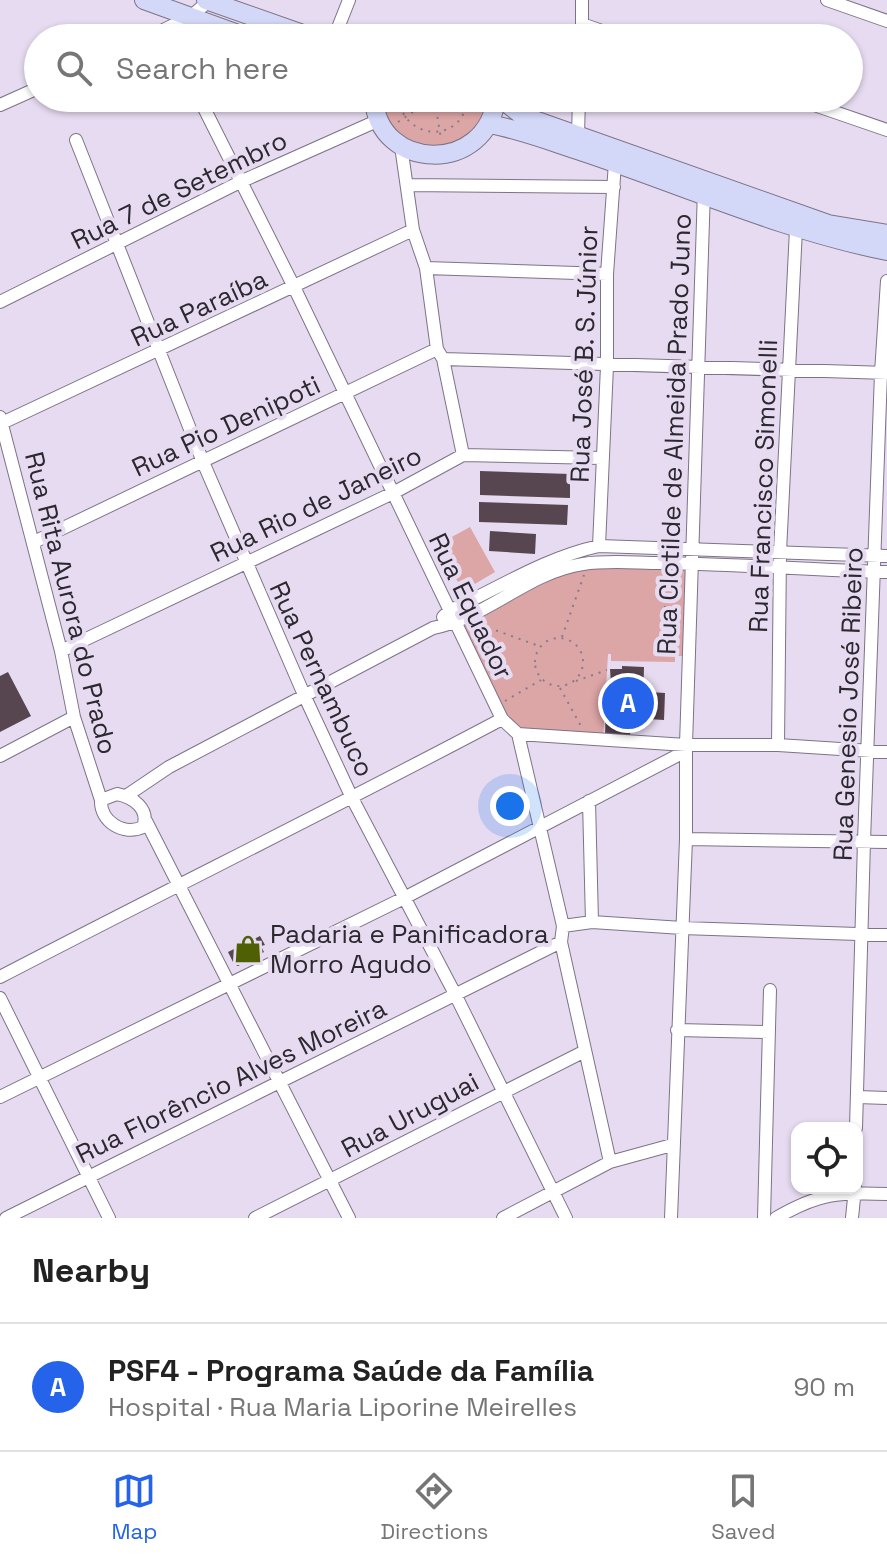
<!DOCTYPE html>
<meta charset="utf-8">
<style>
body{margin:0;font-family:"Space Grotesk",sans-serif;background:#f2f2f2;color:#222}
.controls{position:absolute;right:24px;bottom:24px;display:grid;overflow:hidden;border-radius:16px;box-shadow:0 2px 6px #0004}
.controls button{width:72px;height:72px;display:grid;place-items:center;padding:0;border:0;border-bottom:2px solid #e0e0e0;background:#fff;color:#222;font:40px sans-serif}
.you{position:absolute;left:510px;top:806px;width:28px;height:28px;margin:-20px;border:6px solid #fff;border-radius:50%;background:#1a73e8;box-shadow:0 0 0 12px #1a73e833}
.badge{display:grid;place-items:center;width:52px;height:52px;border-radius:50%;background:#2563eb;color:#fff;font-size:26px;font-weight:700}
.pin{position:absolute;translate:-50% -50%;border:4px solid #fff;box-shadow:0 2px 8px #0006}
.list{margin:0;padding:0;list-style:none}
h2{display:flex;justify-content:space-between;align-items:center;height:104px;margin:0;padding:0 32px;font-size:34px}
h2 small{font-size:26px;font-weight:400;color:#767676}
.list li{display:grid;grid-template-columns:52px 1fr auto;gap:24px;align-items:center;box-sizing:border-box;height:128px;padding:0 32px;border-top:2px solid #e0e0e0}
.list b{display:block;font-size:30px;white-space:nowrap}
.list p{margin:0;font-size:26px;white-space:nowrap;color:#767676}
.list em{font-size:26px;font-style:normal;color:#767676}
.icon{flex:none;width:44px;height:44px;fill:none;stroke:currentColor;stroke-width:2;stroke-linecap:round;stroke-linejoin:round}
.map{position:relative;flex:none;width:887px;height:1218px;overflow:hidden}
.search{position:absolute;background:#fff;box-shadow:0 2px 6px #0004;left:24px;right:24px;top:24px;height:88px;display:flex;align-items:center;gap:20px;box-sizing:border-box;padding:0 28px;border-radius:44px;color:#767676;font-size:30px}
.sheet{height:232px;background:#fff}
nav{display:flex;justify-content:space-around;align-items:center;box-sizing:border-box;height:112px;border-top:2px solid #e0e0e0;background:#fff;font-size:22px;color:#767676}
nav a{display:grid;justify-items:center;gap:4px}
nav .on{color:#2563eb}
.map>svg:first-child{display:block}
.green{fill:#dca5a6}
.building{fill:#57454f}
.lines{fill:none;stroke-linecap:round;stroke-linejoin:round}
.minor-casing{stroke:#7d7386;stroke-width:14}
.secondary-casing{stroke:#7d7386;stroke-width:20}
.path{stroke:#847d8b;stroke-width:2;stroke-dasharray:2 6;stroke-linecap:butt}
.minor{stroke:#fff;stroke-width:12}
.secondary{stroke:#d3d7f8;stroke-width:18}
.labels{text-anchor:middle;dominant-baseline:central;stroke-width:8;stroke-linejoin:round;paint-order:stroke}
.street-label{font-size:26px;fill:#2c2830;stroke:#e7dbf1}
.poi-label{font-size:26px;fill:#2c2830;stroke:#e7dbf1;text-anchor:start}
</style>
<div class="map">
<svg width="887" height="1218" viewBox="0 0 887 1218">
<rect width="100%" height="100%" fill="#e7dbf1"/>
<path class="green" d="M379 98H493L467 142 416 148 387 125Z
M470 527 495 572 463 591 437 545Z
M593 567 687 568 684 656H675V662L611 661V654H608L603 741 520 728 509 719 461 623C503 602 547 574 593 567Z"/>
<path class="building" d="M480 471 570 474V498L480 495Z
M479 502 568 505 567 525 479 522Z
M490 531 536 534 535 554 489 551Z
M664 606H675V630H663Z
M622 666 644 667 643 701H646L645 719H641V724L631 723 630 736 605 735 606 704H610L612 698 610 669H622Z
M8 672 31 716 0 732V676Z
M649 692 665 693 664 720 648 719Z
M260 936 265 945 261 946 264 952 238 966 234 964 228 952Z"/>
<g class="lines">
<defs>
<path id="minor" d="M827 0 887 21
M582 24 622 38
M147 38 190 17 209 1
M334 38 349 0
M582 38V0
M199 98 294 287 502 719 518 734 563 926 561 942 610 1162
M794 98 887 130
M0 105 38 88
M578 135 579 98
M76 140 203 462 305 697 352 798 455 994 566 1218
M401 146 413 230 426 268 437 349 443 359 463 455
M407 185 614 187
M426 268 607 274
M0 302 240 182 379 120
M443 359 887 373
M0 417 61 651 74 717 101 800
M2 423 413 230
M34 542 437 349
M599 546 607 366V274L615 163
M443 617 449 611C499 588 544 558 599 546L887 556
M61 651 393 493 463 455 602 458
M518 734 686 745H778L887 752
M778 745 780 552 796 229
M0 756 74 717
M117 794C133 797 150 809 143 827 124 836 100 822 101 800Z
M126 796 169 767 433 628C487 618 528 572 583 564 608 560 636 563 662 563 737 564 812 570 887 572
M589 801 592 922
M146 821 349 1218
M686 839 887 842
M563 926 592 922 682 928 887 935
M0 977C167 890 336 807 502 719
M0 998 109 1218
M677 1030 769 1032
M0 1097 404 898 686 751
M857 1097 887 1098
M856 1128 864 841 881 373 887 281
M6 1218 561 942
M255 1218 585 1051
M503 1218 610 1162 672 1145
M671 1218 686 839V745L704 190
M764 1218 770 990
M776 1218C819 1193 838 1192 887 1194
M852 1218 855 1188"/>
<path id="secondary" d="M144 0 249 38
M206 0 314 38
M411 38 429 34 457 38
M374 98C377 172 488 175 496 98
M500 98 523 116 828 224 887 234
M489 124C522 130 552 142 583 152 685 186 782 230 887 251"/>
</defs>
<use href="#minor" class="minor-casing"/>
<use href="#secondary" class="secondary-casing"/>
<path class="path" d="M398 98C405 143 465 143 467 98
M420 98 424 106 432 110 440 108 445 98
M445 102 465 109 478 111
M436 109 441 139
M398 122 423 105
M481 625 539 646
M562 637 584 575
M535 662a24 24 0 1 1 48 0a24 24 0 1 1-48 0Z
M576 681 607 670
M560 688 582 728
M505 701 541 680"/>
<use href="#minor" class="minor"/>
<use href="#secondary" class="secondary"/>
</g>
<defs>
<symbol id="shop-bare" viewBox="-9 -9 18 18"><path d="M-5-2.5h2.3a2.7 3.5 0 0 1 5.4 0H5L5.5 6h-11ZM-1.5-2.5h3a1.5 2.3 0 0 0-3 0Z" fill="#4f6004" stroke="#e7dbf1" stroke-width="2.5" paint-order="stroke"/></symbol>
</defs>
<g fill-rule="evenodd">
<use href="#shop-bare" x="228" y="929" width="40" height="40"/>
</g>
<g class="labels">
<g class="street-label">
<text transform="translate(179 190) rotate(-26)">Rua 7 de Setembro</text>
<text transform="translate(199 308) rotate(-25)">Rua Paraíba</text>
<text transform="translate(584 354) rotate(-88)">Rua José B. S. Júnior</text>
<text transform="translate(226 426) rotate(-25)">Rua Pio Denipoti</text>
<text transform="translate(674 434) rotate(-88)">Rua Clotilde de Almeida Prado Juno</text>
<text transform="translate(763 486) rotate(-88)">Rua Francisco Simonelli</text>
<text transform="translate(316 504) rotate(-26)">Rua Rio de Janeiro</text>
<text transform="translate(71 603) rotate(76)">Rua Rita Aurora do Prado</text>
<text transform="translate(471 606) rotate(64)">Rua Equador</text>
<text transform="translate(322 679) rotate(65)">Rua Pernambuco</text>
<text transform="translate(848 704) rotate(-88)">Rua Genesio José Ribeiro</text>
<text transform="translate(231 1081) rotate(-26)">Rua Florêncio Alves Moreira</text>
<text transform="translate(410 1115) rotate(-28)">Rua Uruguai</text>
</g>
<g class="poi-label">
<text x="270" y="934">Padaria e Panificadora<tspan x="270" dy="30">Morro Agudo</tspan></text>
</g>
</g>
</svg>
<div class="controls">
<button><svg class="icon" aria-label="locate" viewBox="0 0 24 24"><circle cx="12" cy="12" r="6"/><path d="M12 2v4M12 18v4M2 12h4M18 12h4"/></svg></button>
</div>
<div class="you"></div>
<div class="pin badge" style="left:628px;top:703px">A</div>
<div class="search"><svg class="icon" aria-label="search" viewBox="0 0 24 24"><circle cx="10" cy="10" r="6"/><path d="M15 15l6 6"/></svg>Search here</div>
</div>
<section class="sheet">
<h2>Nearby<small></small></h2>
<ul class="list">
<li><span class="badge">A</span><div><b>PSF4 - Programa Saúde da Família</b><p>Hospital · Rua Maria Liporine Meirelles</p></div><em>90 m</em></li>
</ul>
</section>
<nav>
<a class="on"><svg class="icon" aria-label="map" viewBox="0 0 24 24"><path d="M3 6l6-2 6 2 6-2v14l-6 2-6-2-6 2zM9 4v14M15 6v14"/></svg>Map</a>
<a><svg class="icon" aria-label="directions" viewBox="0 0 24 24"><path d="M12 3l9 9-9 9-9-9zM9 14v-3h6M13 9l2 2-2 2"/></svg>Directions</a>
<a><svg class="icon" aria-label="saved" viewBox="0 0 24 24"><path d="M7 4h10v16l-5-4-5 4z"/></svg>Saved</a>
</nav>
